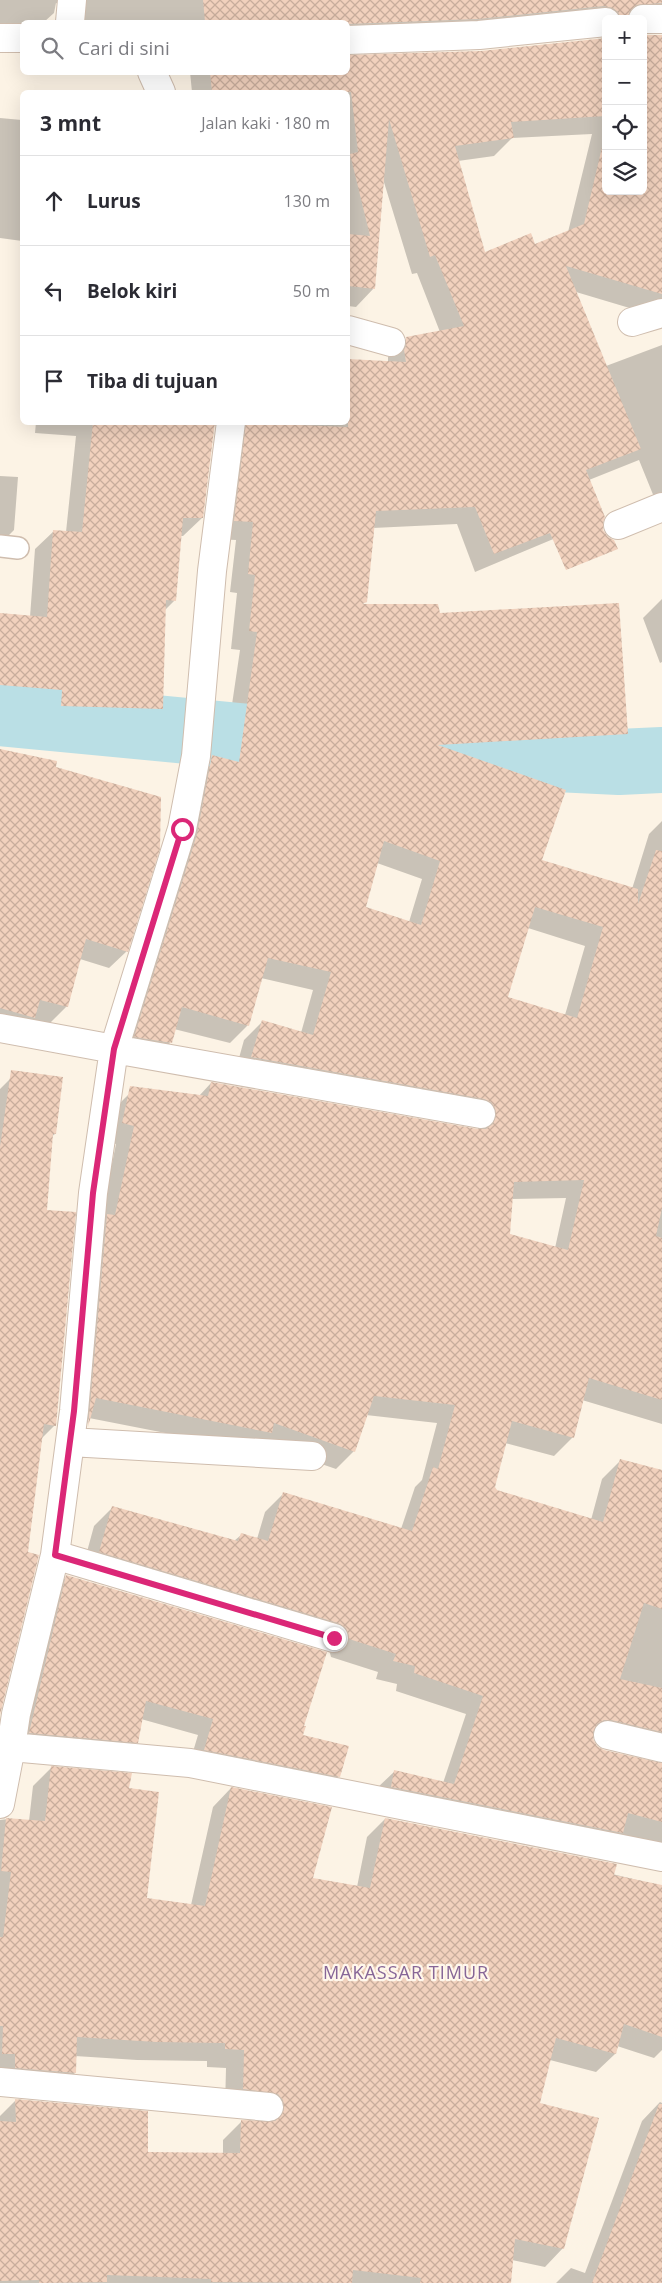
<!DOCTYPE html>
<html lang="id">
<meta charset="utf-8">
<style>
body{margin:0;font-family:"Open Sans",sans-serif;background:#f2f2f3;color:#2b2b33}
.controls{position:absolute;right:15px;top:15px;display:grid;overflow:hidden;border-radius:8px;box-shadow:0 5px 20px #0002}
.controls button{width:45px;height:45px;display:grid;place-items:center;padding:0;border:0;border-bottom:1px solid #e1e1e2;background:#fff;color:#2b2b33;font:25px sans-serif}
.stop{position:absolute;width:15px;height:15px;margin:-11px;border:4px solid #db2777;border-radius:50%;background:#fff}
.stop.end{background:#db2777;border-color:#fff;box-shadow:0 1px 5px #0008}
.list{margin:0;padding:0;list-style:none}
h2{display:flex;justify-content:space-between;align-items:center;height:65px;margin:0;padding:0 20px;font-size:21px}
h2 small{font-size:16px;font-weight:400;color:#7c7c81}
.list li{display:grid;grid-template-columns:32px 1fr auto;gap:15px;align-items:center;box-sizing:border-box;height:90px;padding:0 20px;border-top:1px solid #e1e1e2}
.list b{display:block;font-size:19px;white-space:nowrap}
.list em{font-size:16px;font-style:normal;color:#7c7c81}
.icon{flex:none;width:28px;height:28px;fill:none;stroke:currentColor;stroke-width:2;stroke-linecap:round;stroke-linejoin:round}
.map{position:relative;flex:none;width:662px;height:2283px;overflow:hidden}
.search{position:absolute;background:#fff;box-shadow:0 5px 20px #0002;left:20px;top:20px;width:330px;height:55px;display:flex;align-items:center;gap:12px;box-sizing:border-box;padding:0 18px;border-radius:8px;color:#7c7c81;font-size:19px}
.panel{position:absolute;background:#fff;box-shadow:0 5px 20px #0002;left:20px;top:90px;width:330px;height:335px;border-radius:8px}
.map>svg:first-child{display:block}
.shadow{fill:#0003;fill-rule:evenodd}
.lines{fill:none;stroke-linecap:round;stroke-linejoin:round}
.river{stroke:#badfe5;stroke-width:66}
.building{fill:url(#building-cross-hatch);fill-rule:evenodd}
.service-casing{stroke:#cfbdae;stroke-width:24}
.minor-casing{stroke:#cfbdae;stroke-width:30}
.service{stroke:#fff;stroke-width:21}
.minor{stroke:#fff;stroke-width:28}
.route{stroke:#db2777;stroke-width:6}
.labels{text-anchor:middle;dominant-baseline:central;stroke-width:4.5;stroke-linejoin:round;paint-order:stroke}
.quarter-label{font-size:18px;letter-spacing:1px;fill:#876697;stroke:#fff7eb}
</style>
<div class="map">
<svg width="662" height="2283" viewBox="0 0 662 2283">
<defs>
<pattern id="building-cross-hatch" width="8" height="8" patternUnits="userSpaceOnUse" patternTransform="scale(1.25)"><rect width="8" height="8" fill="#f1d1bd"/><path d="M0 0l8 8M0 8l8-8" fill="none" stroke="#c8ad9c"/></pattern>
</defs>
<rect width="100%" height="100%" fill="#fcf3e5"/>
<path class="shadow" d="M0 0H662V11L459 37 348 42V22H68L63 6 56 3 54 13 44 22H22V29L0 31Z
M606 39V191H643L662 40V305L653 315 576 292 606 366 662 345V494L654 497 639 460 589 480 582 527 475 572 457 524 373 528 366 601 362 605 439 614 626 734 608 752 477 760 540 861 632 889 649 834 662 821V1424L582 1400 572 1438 554 1456 505 1443 493 1488 497 1491 591 1520 602 1479 621 1460 662 1472V1845L621 1834 604 1851 376 1789 395 1771 443 1783 466 1714 396 1691 397 1684 376 1679 378 1672 331 1657 328 1646 82 1570 94 1526 113 1507 234 1541 241 1535 257 1539 265 1512 283 1494 401 1529 415 1487 422 1480 437 1423 366 1415 354 1451 336 1469 260 1443 252 1450 89 1418 86 1427 70 1443 100 1223 116 1144 104 1141 111 1112 129 1094 199 1096 211 1083 478 1131V1128L473 1121 234 1076 244 1040 262 1022 301 1033 313 990 261 978 248 1025 230 1043 174 1029 170 1043 152 1061 117 1055 194 775 212 756 224 759 240 650 231 649 237 593 230 592 236 540 216 539 222 427 214 425 202 518 183 536H180L175 600 164 611 162 709 143 727 43 724 44 708 0 705V614L30 617 35 549 54 531 66 532 76 436 35 433 36 422H348V360L388 362V357L406 339 440 332 417 273 412 274 383 179 374 288 356 307 348 306V92H192L190 72H348V57L481 52ZM592 134 568 232 534 246 484 254 458 161 494 156 512 138ZM377 863 422 879 409 922 365 907ZM528 928 585 946 565 1015 506 998ZM566 1198 555 1248 509 1234 512 1199ZM591 1737 647 1751 655 1755 660 1765 604 1751 596 1747Z
M0 118 22 120V241L0 238Z
M0 476 18 477 14 530 0 544Z
M662 599V662L660 663 643 618Z
M0 750 54 768 127 951 109 968 80 959 66 1007 49 1024 32 1019 16 1035 0 1030Z
M10 1079 55 1134 51 1137 45 1211 55 1425 41 1439 0 1709V1089Z
M67 1576 302 1726 301 1736 339 1776 324 1792 189 1765 198 1735 141 1719 137 1742 121 1758 14 1748 51 1592Z
M51 1768 127 1789 146 1899 191 1905 213 1807 231 1788 312 1879 357 1887 367 1837 385 1819 662 1886V2050L654 2058 617 2046 615 2054 596 2072 550 2060 538 2104 563 2248 545 2267 512 2260 510 2283H0V2116L16 2100 147 2153 223 2154V2140L242 2121 266 2122 265 2119 225 2107 226 2068 207 2067V2061L137 2060 75 2056V2073L56 2091 0 2086V1820L8 1819 29 1821 33 1786Z
M660 2102 662 2103V2283H556L571 2268 585 2273 642 2121Z"/>
<g class="lines">
<path class="river" d="M0 713 407 752 619 762 662 760"/>
</g>
<path class="building" d="M203 0H662V3L636 5 630 11 627 19H621L618 12 613 8 604 6 478 19 348 24V22H205Z
M643 35H662V294L566 266 641 449 586 470 605 517 603 523V530L608 537 614 540 618 549 566 570 550 533 494 554 475 507 376 511 367 602 362 604H438L440 613 619 603 628 734 438 745 566 790 542 860 638 889V904L656 850 662 851V1208L656 1236 662 1238V1400L589 1378 574 1438 512 1421 495 1487 497 1490 603 1522 620 1459 662 1470V1609L644 1603 620 1679 662 1688V1732L611 1720H604L597 1724 593 1732V1739L597 1746 604 1750 662 1763V1822L628 1813 623 1833 391 1787 394 1770 454 1784 483 1696 414 1673 415 1666 393 1661 396 1654 349 1639 346 1628 338 1623 99 1552 112 1506 238 1541 241 1533 268 1541 283 1492 412 1531 433 1467 438 1469 455 1405 374 1396 355 1452 274 1423 272 1433 96 1398 88 1427 107 1214 115 1215 134 1126 122 1123 130 1086 208 1096 211 1082 478 1129H486L493 1124 496 1116 495 1108 491 1102 484 1099 251 1057 262 1020 313 1035 331 972 268 958 249 1026 182 1007 172 1043 134 1037 197 834 212 755 239 762 257 632 249 631 255 575 248 574 253 522 234 521 246 423 348 427V359L406 362 404 350 406 346V337L464 326 435 255 430 257 389 119 375 289 348 286V234L370 236 350 154 358 152 351 92H212L210 72H348V55L481 51 606 38V116L511 122 514 138 455 146 485 252 531 233 535 244 584 224 606 130V191H643ZM384 841 440 861 421 925 366 907ZM535 907 603 927 577 1018 508 997ZM584 1180 568 1250 510 1234 514 1182Z
M93 422H215L203 518H183L176 601 166 600 163 709 61 706 62 690 0 685V613L47 617 53 530 82 532Z
M0 749 57 761 56 767 161 797 160 849 128 952 86 939 68 1007 40 1000 35 1018 0 1008Z
M11 1070 63 1077 56 1134H53L47 1210 76 1212 56 1426 44 1424 28 1552 39 1555 0 1715V1147Z
M66 1575 327 1652 304 1726H306L303 1735 349 1746 340 1777 204 1750 213 1719 146 1701 138 1743 29 1733Z
M51 1766 132 1773 129 1788 159 1792 147 1898 205 1906 231 1787 332 1807 313 1878 370 1888 385 1818 617 1864 614 1875 662 1885V2037L624 2024 616 2054 556 2038 540 2103 599 2118 564 2249 515 2239 511 2283H420L421 2278 353 2270 352 2283 211 2282V2279L107 2275V2282L39 2283V2280L0 2281V2121L16 2122 15 2099 148 2111V2152L240 2153 241 2120 275 2121 281 2116 284 2109 283 2100 278 2094 243 2089 244 2050 225 2049V2043L156 2042 77 2037 76 2073 15 2068V2054H2L3 2026H0V1937H3L11 1872 1 1871 6 1818 45 1821Z
M659 2104H662V2283H592Z"/>
<g class="lines">
<defs>
<path id="service" d="M0 546 18 548"/>
<path id="minor" d="M643 19H662
M70 22 72 0
M0 38H22
M348 40 479 35 606 22
M152 72 161 92
M632 322 662 313
M348 330 391 342
M231 422 212 571 196 756 182 829 114 1049 481 1114
M618 525 662 507
M0 1028 114 1049 93 1193 74 1411 55 1555 16 1714 11 1747 190 1763 662 1857
M70 1442 312 1456
M55 1555 334 1638
M608 1735 662 1748
M0 1746 11 1747 0 1804
M0 2082 269 2107"/>
</defs>
<use href="#service" class="service-casing"/>
<use href="#minor" class="minor-casing"/>
<use href="#service" class="service"/>
<use href="#minor" class="minor"/>
</g>
<g class="lines">
<path class="route" d="M182 829 114 1049 93 1193 74 1411 55 1555 334 1638"/>
</g>
<g class="labels">
<g class="quarter-label">
<text x="406" y="1972">MAKASSAR TIMUR</text>
</g>
</g>
</svg>
<div class="controls">
<button>+</button>
<button>−</button>
<button><svg class="icon" aria-label="locate" viewBox="0 0 24 24"><circle cx="12" cy="12" r="6"/><path d="M12 2v4M12 18v4M2 12h4M18 12h4"/></svg></button>
<button><svg class="icon" aria-label="layers" viewBox="0 0 24 24"><path d="M12 4l9 5-9 5-9-5zM3 14l9 5 9-5"/></svg></button>
</div>
<div class="stop" style="left:182px;top:829px"></div>
<div class="stop end" style="left:334px;top:1638px"></div>
<div class="search"><svg class="icon" aria-label="search" viewBox="0 0 24 24"><circle cx="10" cy="10" r="6"/><path d="M15 15l6 6"/></svg>Cari di sini</div>
<section class="panel">
<h2>3 mnt<small>Jalan kaki · 180 m</small></h2>
<ul class="list">
<li><svg class="icon" aria-label="ahead" viewBox="0 0 24 24"><path d="M12 20V5M6 11l6-6 6 6"/></svg><div><b>Lurus</b></div><em>130 m</em></li>
<li><svg class="icon" aria-label="left" viewBox="0 0 24 24"><path d="M17 20v-9H6M10 6l-5 5 5 5"/></svg><div><b>Belok kiri</b></div><em>50 m</em></li>
<li><svg class="icon" aria-label="arrive" viewBox="0 0 24 24"><path d="M6 21V4h12l-3 4 3 4H6"/></svg><div><b>Tiba di tujuan</b></div></li>
</ul>
</section>
</div>
